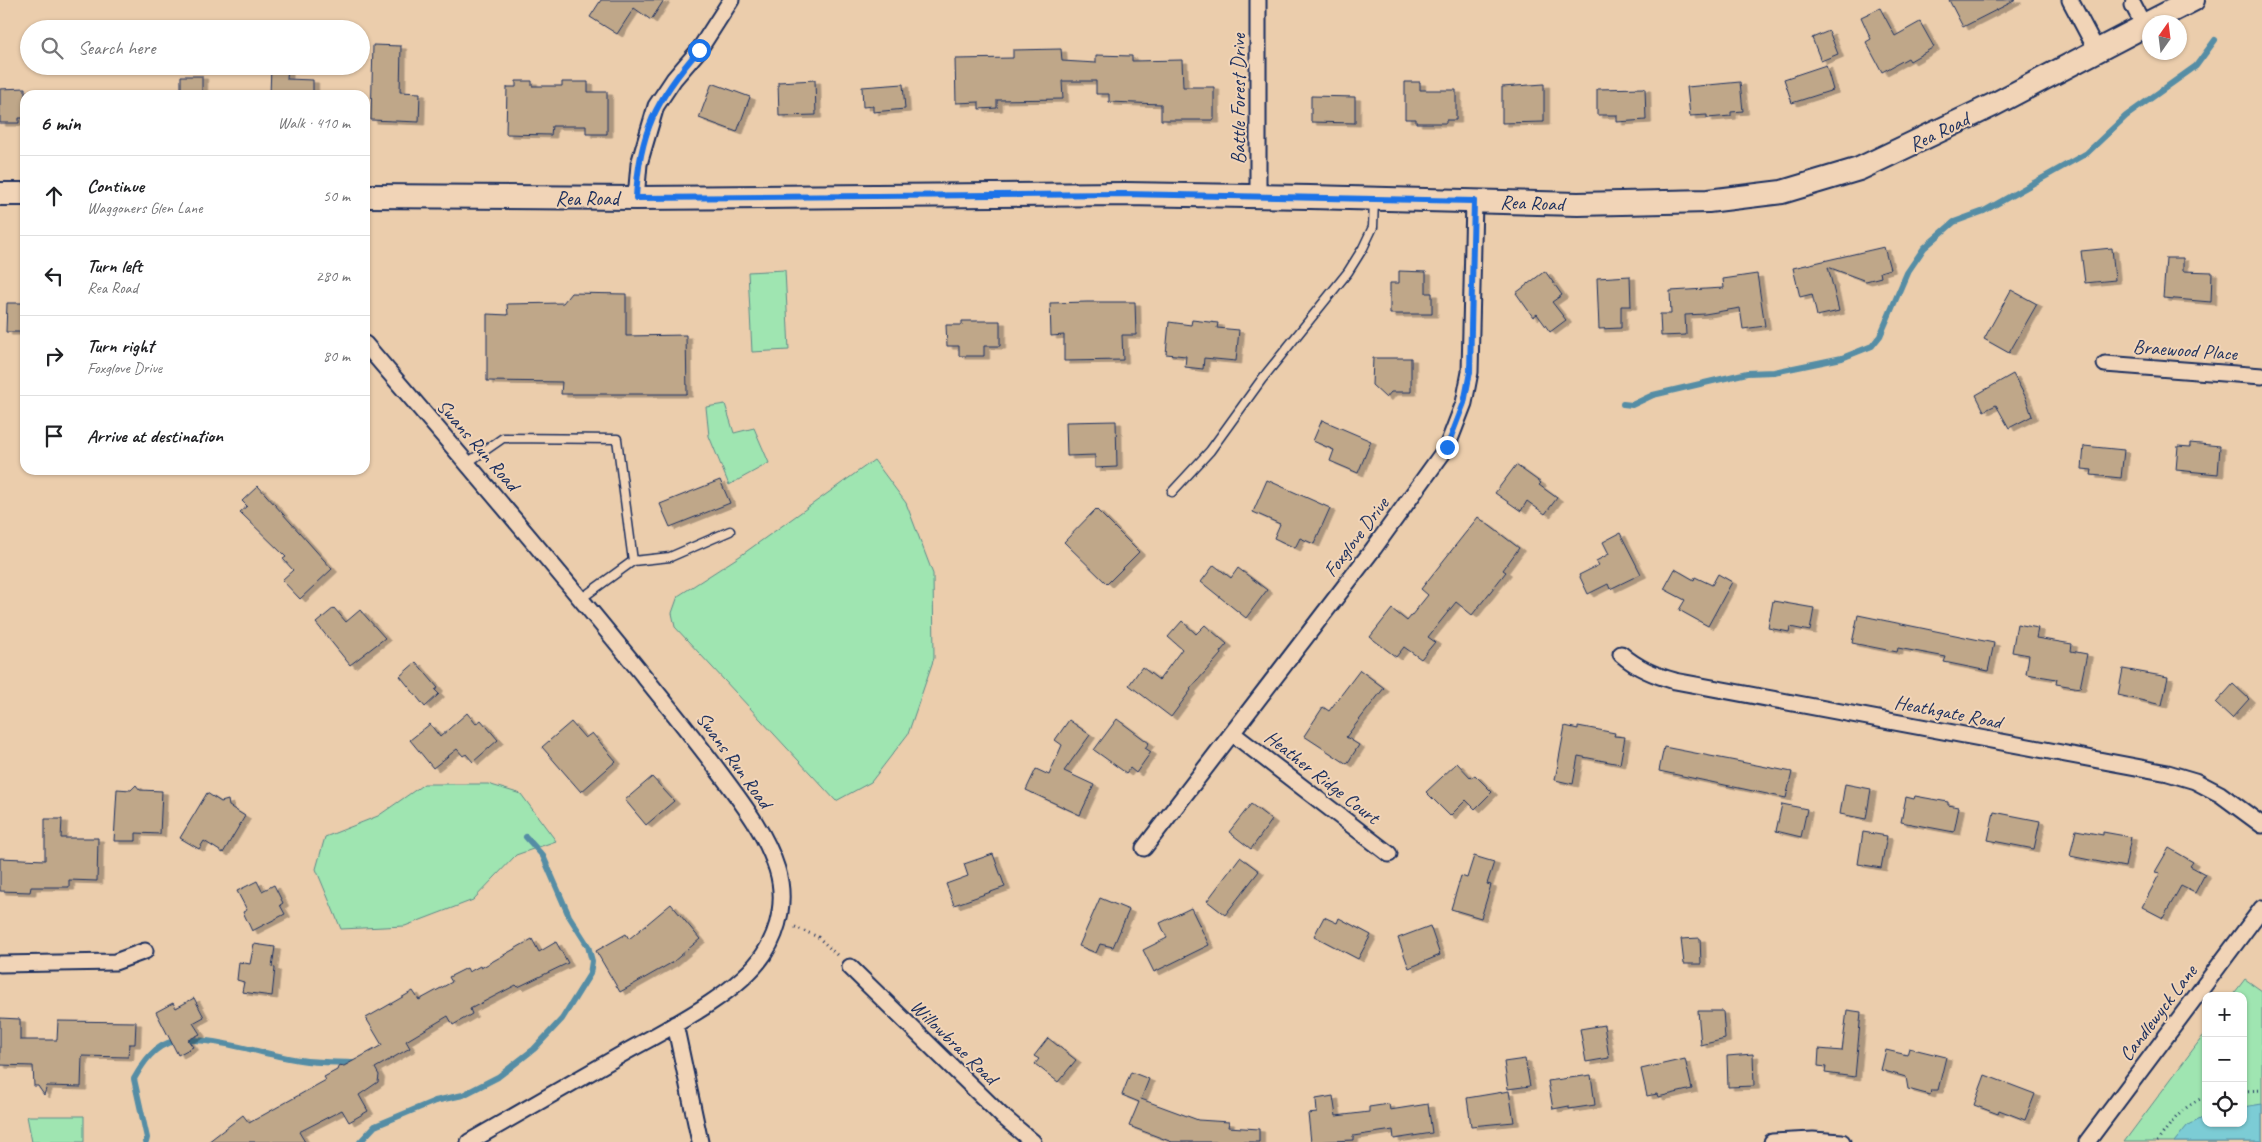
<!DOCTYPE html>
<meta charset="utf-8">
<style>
body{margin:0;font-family:Caveat,sans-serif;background:#f2f2f2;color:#202124}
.controls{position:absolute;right:15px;bottom:15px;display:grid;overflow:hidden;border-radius:10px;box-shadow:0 1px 4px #0004}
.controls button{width:45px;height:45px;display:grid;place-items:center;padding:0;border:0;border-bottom:1px solid #e0e0e0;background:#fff;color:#202124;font:25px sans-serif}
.compass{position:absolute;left:2142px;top:15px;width:45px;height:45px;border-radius:50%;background:#fff;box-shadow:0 1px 4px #0004;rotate:14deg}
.stop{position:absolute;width:15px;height:15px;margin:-11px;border:4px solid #1a73e8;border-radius:50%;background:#fff}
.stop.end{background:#1a73e8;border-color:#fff;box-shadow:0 1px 5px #0008}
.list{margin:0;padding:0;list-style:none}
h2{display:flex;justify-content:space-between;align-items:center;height:65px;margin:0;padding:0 20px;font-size:21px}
h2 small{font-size:16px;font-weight:400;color:#757577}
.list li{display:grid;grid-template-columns:32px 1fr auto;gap:15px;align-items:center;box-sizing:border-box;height:80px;padding:0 20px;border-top:1px solid #e0e0e0}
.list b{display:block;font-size:19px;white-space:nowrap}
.list p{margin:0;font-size:16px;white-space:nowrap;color:#757577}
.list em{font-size:16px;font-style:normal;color:#757577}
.icon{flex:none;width:28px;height:28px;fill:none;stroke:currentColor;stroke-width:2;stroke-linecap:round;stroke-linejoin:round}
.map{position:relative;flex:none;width:2262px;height:1142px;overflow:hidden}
.search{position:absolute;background:#fff;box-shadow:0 1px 4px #0004;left:20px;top:20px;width:350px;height:55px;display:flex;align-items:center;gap:12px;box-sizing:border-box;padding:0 18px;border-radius:28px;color:#757577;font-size:19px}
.panel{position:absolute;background:#fff;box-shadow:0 1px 4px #0004;left:20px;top:90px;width:350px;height:385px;border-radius:15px}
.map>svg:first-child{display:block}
.green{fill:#9fe5b1;stroke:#5d8a88}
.water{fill:#7cccd5;stroke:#558da5}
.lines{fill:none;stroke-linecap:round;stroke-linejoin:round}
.stream{stroke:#558da5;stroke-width:6}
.building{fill:#bfa789;stroke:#1b2f5e;filter:url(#shadow)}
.service-casing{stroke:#1b2f5e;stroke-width:11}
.minor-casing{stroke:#1b2f5e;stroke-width:19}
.secondary-casing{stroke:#1b2f5e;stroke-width:26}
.path{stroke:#1b2f5e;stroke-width:3;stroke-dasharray:1 4;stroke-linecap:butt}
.service{stroke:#f1d4b7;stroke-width:8}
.minor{stroke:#f1d4b7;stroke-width:15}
.secondary{stroke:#f1d4b7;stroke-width:22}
.route{stroke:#1a73e8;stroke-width:6}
.labels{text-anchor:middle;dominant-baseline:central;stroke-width:4;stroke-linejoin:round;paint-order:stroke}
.street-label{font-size:20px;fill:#1b2f5e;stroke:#f1d4b7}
</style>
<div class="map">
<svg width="2262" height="1142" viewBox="0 0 2262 1142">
<defs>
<filter id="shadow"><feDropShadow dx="5.5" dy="3" stdDeviation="0" flood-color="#0004"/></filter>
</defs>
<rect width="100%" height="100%" fill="#ebcdac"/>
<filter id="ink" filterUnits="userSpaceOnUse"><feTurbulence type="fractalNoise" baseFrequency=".02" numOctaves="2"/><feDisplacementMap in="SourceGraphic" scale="10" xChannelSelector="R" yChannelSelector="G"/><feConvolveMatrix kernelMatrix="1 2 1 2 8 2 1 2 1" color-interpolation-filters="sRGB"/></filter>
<g filter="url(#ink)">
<path class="green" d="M785 270 789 350 752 352 748 272Z
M725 404 734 433 754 428 769 463 729 485 709 436 706 407Z
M874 460 906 503 933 574 934 658 908 734 871 782 836 801 675 627 672 613 678 596 740 556Z
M424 784H488L521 794 556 841 516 855 473 900 405 926 341 929 316 869 325 837 378 816Z
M2245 979 2262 991V1142H2124L2206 1032V1123H2243V996H2232Z
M27 1116H84V1142H32Z"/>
<path class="water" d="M2262 1104V1142H2174L2187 1126 2206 1116V1123H2243V1107Z"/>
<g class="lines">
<path class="stream" d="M1623 404 1632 405 1653 395 1747 373 1774 372 1842 358 1872 346 1880 336 1907 273 1924 248 1954 222 1984 211 2087 153 2126 116 2196 66 2215 40
M146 1142 147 1138 134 1079C143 1063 154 1045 175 1041 211 1035 264 1055 300 1060 318 1063 337 1062 354 1063
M360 1142 375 1126 435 1101 463 1095 498 1077 534 1049 562 1019 590 974 592 961 588 946 569 916 543 856 526 837"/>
</g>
<path class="building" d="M601 0H664L651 20 634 8 617 34 590 17Z
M1949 0H2016L1963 27Z
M1880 8 1895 36 1920 22 1934 47 1910 61 1908 58 1882 72 1866 42 1871 39 1861 17Z
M1829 31 1838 54 1821 61 1812 38Z
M373 45 401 46 400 92 420 93 419 122 371 120Z
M1061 49 1062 61 1096 63V55L1132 56V61L1182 60 1183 87H1214V120H1161V104L1109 102V94H1096V81H1062L1063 99 997 100V108L979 109V102L956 103 955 59 1013 58V50Z
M1826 65 1833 90 1792 103 1784 79Z
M271 66H288L287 79 313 80V95H270Z
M181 76H202V95H181Z
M815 80 816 115 779 116 778 82Z
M516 81H532V86H562V82H588V92H607V134H586V126H552L551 135 506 134 507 87H516Z
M1405 82H1420V90H1456V120H1446V123H1416V119H1405Z
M1740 82 1743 111 1731 112V116L1707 118V115L1690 116 1687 87Z
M712 83 750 97 737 132 699 118Z
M903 84 905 109 873 112V106L863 107 862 87Z
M1544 84V122L1502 123V87Z
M25 88V118H19V123H0V89Z
M1645 88 1646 120 1617 122V115H1597V89Z
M1311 96 1355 97V123L1311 122Z
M1884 247 1890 269 1880 272 1881 277 1866 281 1828 267 1839 311 1817 316 1812 294 1800 297 1793 268Z
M2112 248 2115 280 2085 283 2081 251Z
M2166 258H2183V271L2212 272 2211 302 2163 298Z
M1399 271 1426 272V293H1432V314H1390V283H1399Z
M1545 271 1562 295 1552 302 1566 320 1550 332 1537 314 1533 317 1516 293Z
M1757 274 1765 326 1743 329 1740 308 1705 314 1685 315 1686 335 1661 336 1660 314H1671L1670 291 1724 288 1723 279Z
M1630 276 1631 306H1621V328L1599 329 1597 278Z
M2011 290 2037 304 2009 353 1984 339Z
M571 293 626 294V336L686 335 687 394H561L562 382 487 381V314L508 315 507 304 563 303Z
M1087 302H1135L1136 335H1122L1123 360 1064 361V335L1051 336 1050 303Z
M7 303H25V332H6Z
M1192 320 1218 323 1217 328 1239 330 1236 361 1204 358 1203 369 1185 367 1186 356 1166 354 1169 322 1191 325Z
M962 321H1000V346H984V356H959V346H947L946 325H962Z
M1373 358H1411V392H1391L1386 398 1372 385Z
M2013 374 2025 396 2032 416 2009 428 1996 405 1984 411 1976 395Z
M1322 420 1371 441 1358 473 1330 461 1334 450 1313 441Z
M1116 421 1117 467 1095 468V455L1067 456 1066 422Z
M2190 443 2220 446 2218 474 2176 470 2178 446 2190 447Z
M2084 446 2124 450 2121 478 2091 475 2092 470 2082 469Z
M1516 465 1541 483 1539 485 1557 498 1545 514 1527 501 1521 511 1495 493Z
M720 480 730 503 670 527 660 504Z
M1267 480 1330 508 1314 544 1300 538 1295 548 1274 538 1280 524 1253 512Z
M258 486 332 569 300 599 282 580 293 570 283 559 286 557 240 512 247 506 242 501Z
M1096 509 1139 552 1107 584 1064 542Z
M1478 517 1519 548 1503 570 1506 572 1472 615 1456 602 1428 637 1435 642 1421 659 1404 647 1396 657 1370 637 1392 609 1407 621 1428 595 1421 589Z
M1620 533 1641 574 1610 589 1608 584 1588 594 1579 575 1599 565 1596 561 1609 554 1603 542Z
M1214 565 1231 578 1238 568 1267 590 1246 618 1201 582Z
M1675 569 1694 580 1695 577 1712 585 1718 574 1732 582 1708 626 1679 610 1685 600 1664 589Z
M1773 601 1814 608 1810 631 1790 627 1789 632 1768 628Z
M334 608 346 622 360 610 385 638 350 665 316 623Z
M1858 615 1994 643 1988 671 1944 662 1946 657 1898 648 1897 652 1852 643Z
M1182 621 1196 634 1205 625 1227 644 1220 652 1221 654 1190 689 1191 690 1171 717 1129 685 1142 667 1159 680 1182 649 1168 637Z
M2017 624 2038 628 2036 638 2072 644 2071 651 2087 654 2080 688 2056 684 2057 679 2026 674 2029 655 2012 652Z
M416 662 438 688 435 690 439 694 425 707 400 676Z
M2123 669 2168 677 2162 705 2118 695Z
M1360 670 1384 688 1346 737 1359 745 1347 764 1304 736 1323 707 1329 711Z
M2233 684 2249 699 2232 718 2216 703Z
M467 713 476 724 481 720 498 740 473 762 466 754 463 756 457 749 433 768 410 740 430 724 440 737Z
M1117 719 1149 743 1145 748 1151 752 1136 773 1130 768 1126 773 1094 750Z
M1069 720 1090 735 1064 771 1094 785 1080 815 1026 790 1036 769 1049 775 1062 745 1055 740Z
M571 722 585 738 592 733 616 761 581 792 542 747Z
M1565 726 1578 729V726L1615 733 1614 736 1625 737 1620 764 1578 756 1573 784 1555 780Z
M1664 747 1792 772 1786 798 1659 771Z
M1457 763 1471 778 1475 775 1492 792 1475 809 1466 800 1450 816 1426 792Z
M652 777 674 801 646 825 625 800Z
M1845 784 1871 789 1866 819 1840 814Z
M136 785 140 790 162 791 160 834 136 833V841H114L117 789 131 790Z
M207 793 221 802 228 800 229 806 245 816 223 853 204 841 199 849 180 838Z
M1915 796 1948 802V805L1959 807 1954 832 1901 822 1906 797 1914 799Z
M1251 804 1272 820 1251 849 1229 832Z
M1782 804 1807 809 1801 837 1776 831Z
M1994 812 2040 821 2034 849 1988 840Z
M45 819H62L61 838H98L97 881 69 880V887H31L30 892 0 891V858L45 860Z
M2076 830 2103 835V832L2131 837 2125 867 2070 856Z
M1863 832 1887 836 1881 868 1858 864Z
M2169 848 2193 862 2190 866 2205 874 2195 893 2181 886 2163 918 2142 907 2160 873 2155 872Z
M993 854 1005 887 954 905 946 884 968 876 964 864Z
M1474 856 1494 862 1487 884 1491 885 1481 918 1451 909 1461 876 1467 878Z
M1240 857 1259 871 1225 915 1207 901Z
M257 881 262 891 274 885 283 903 280 905 285 914 252 931 243 912 247 910 237 891Z
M1100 898 1129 910 1113 947 1100 944 1096 953 1079 946Z
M671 904 700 939 673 962 620 992 596 951 626 934 629 939Z
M1191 908 1209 945 1154 972 1143 950 1167 938 1160 923Z
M1324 917 1337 923 1339 918 1371 935 1358 959 1314 936Z
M1430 926 1440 955 1409 968 1398 938Z
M1700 938 1701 964H1684L1681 939Z
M532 939 539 952 556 942 568 963 518 987 516 985 470 1009 472 1014 453 1025 448 1016 406 1041 410 1048 375 1068 379 1075 378 1082 359 1095 368 1111 349 1122 342 1110 299 1132 305 1142H208L243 1115 249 1123 326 1080 324 1077 337 1070 339 1065 344 1066 382 1045 366 1018 413 991 419 1000 452 982 449 977 467 968 469 972 480 966 481 968Z
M254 944 275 947 272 967 275 968 272 996 242 992 244 982 237 980 239 962 250 964Z
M194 998 204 1017 193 1023 200 1034 188 1040 193 1047 178 1055 156 1012 173 1003 176 1008Z
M1847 1010 1861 1012 1855 1077 1825 1073 1826 1067 1818 1066 1819 1049 1842 1051Z
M1698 1011H1723L1725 1039 1701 1045Z
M0 1018 20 1019V1040H57L58 1021 136 1022 135 1044H129L128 1057 82 1056 81 1087 47 1086 44 1095 38 1086H34L33 1066 0 1065Z
M1604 1025 1609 1058 1586 1062 1580 1029Z
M1048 1038 1076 1060 1058 1082 1035 1064 1039 1059 1034 1056Z
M1909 1048 1946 1057 1938 1090H1931L1930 1095 1908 1089 1906 1077 1881 1070 1886 1050 1907 1055Z
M1753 1054 1754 1086 1728 1087 1727 1056Z
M1525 1059 1530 1086 1508 1089 1504 1062Z
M1685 1059 1692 1089 1658 1097 1657 1094 1647 1096 1641 1069Z
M1131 1072 1149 1079 1141 1099 1198 1120 1229 1122 1228 1127 1259 1129V1142H1172L1129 1126 1139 1102 1122 1095Z
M1591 1075 1595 1105 1569 1109V1106L1553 1109 1548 1081Z
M1985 1075 2035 1094 2025 1120 1999 1110 1998 1114 1974 1105Z
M1509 1091 1514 1122 1471 1126 1467 1098Z
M1333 1096 1336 1116 1369 1112V1107L1389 1104 1390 1110 1428 1104 1432 1133 1394 1139 1393 1130 1353 1136V1140L1311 1142 1308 1114 1317 1113 1316 1099Z"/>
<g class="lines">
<defs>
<path id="service" d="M467 463 503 438 617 439 633 561 582 598
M1172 492 1210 451 1262 379 1348 272 1363 248 1373 227 1374 200
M633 561 670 557 730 531"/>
<path id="minor" d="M2070 0 2097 51
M2133 5 2144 26
M1258 197V0
M636 198 639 164 656 106 674 79 699 50 731 0
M365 344C463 458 561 573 655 690 676 716 697 742 717 769 740 800 765 831 777 869 786 898 780 929 764 954 738 994 665 1030 624 1053 572 1083 521 1112 469 1142
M2105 364 2262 376
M1621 654C1637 668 1654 675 1675 681L2168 773 2195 781 2220 794 2262 825
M1232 733 1389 854
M1144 848 1374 548 1447 447 1464 403 1470 372 1474 201
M0 964 115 962 145 951
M850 967 1001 1115 1033 1142
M675 1024 700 1142
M1772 1142 1813 1140 1842 1142
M2087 1142 2262 908"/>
<path id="secondary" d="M2150 22 2193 0
M0 194H25
M365 196 636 198 1125 194 1310 197 1578 204 1708 201 1782 192 1859 169 1993 105 2150 23"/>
</defs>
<use href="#service" class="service-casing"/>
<use href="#minor" class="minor-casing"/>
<use href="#secondary" class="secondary-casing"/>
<path class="path" d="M795 927 818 937 839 957
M2243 1091 2262 1090
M2157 1142C2169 1125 2185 1103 2206 1097"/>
<use href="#service" class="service"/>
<use href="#minor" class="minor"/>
<use href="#secondary" class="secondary"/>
</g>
</g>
<g class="lines" filter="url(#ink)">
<path class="route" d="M699 50C656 99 639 133 636 198L1124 194 1474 201 1470 372 1464 403 1447 447"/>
</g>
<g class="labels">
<g class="street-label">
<text transform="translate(1238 99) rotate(-90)">Battle Forest Drive</text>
<text transform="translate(1939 132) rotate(-26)">Rea Road</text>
<text x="587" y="198">Rea Road</text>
<text transform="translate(1532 203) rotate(2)">Rea Road</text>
<text transform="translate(2185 350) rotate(4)">Braewood Place</text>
<text transform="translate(478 445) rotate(49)">Swans Run Road</text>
<text transform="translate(1356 537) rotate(-53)">Foxglove Drive</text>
<text transform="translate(1948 712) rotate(11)">Heathgate Road</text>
<text transform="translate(734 760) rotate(54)">Swans Run Road</text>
<text transform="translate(1322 777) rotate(38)">Heather Ridge Court</text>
<text transform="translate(2158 1013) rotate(-53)">Candlewyck Lane</text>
<text transform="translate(954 1042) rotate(44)">Willowbrae Road</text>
</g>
</g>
</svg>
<div class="controls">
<button>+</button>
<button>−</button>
<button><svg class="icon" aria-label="locate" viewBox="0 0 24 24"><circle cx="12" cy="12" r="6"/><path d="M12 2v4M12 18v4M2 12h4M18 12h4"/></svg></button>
</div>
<svg class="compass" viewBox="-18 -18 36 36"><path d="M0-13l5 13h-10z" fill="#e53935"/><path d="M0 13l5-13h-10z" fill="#757577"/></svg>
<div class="stop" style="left:699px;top:50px"></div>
<div class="stop end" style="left:1447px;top:447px"></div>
<div class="search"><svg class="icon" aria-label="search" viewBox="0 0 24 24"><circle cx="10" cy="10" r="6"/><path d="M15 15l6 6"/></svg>Search here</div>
<section class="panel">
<h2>6 min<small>Walk · 410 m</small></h2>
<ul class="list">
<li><svg class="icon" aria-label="ahead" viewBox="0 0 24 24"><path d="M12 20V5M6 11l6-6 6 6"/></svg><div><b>Continue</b><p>Waggoners Glen Lane</p></div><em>50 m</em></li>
<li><svg class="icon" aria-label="left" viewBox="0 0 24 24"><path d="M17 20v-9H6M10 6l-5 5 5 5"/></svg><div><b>Turn left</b><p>Rea Road</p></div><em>280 m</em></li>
<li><svg class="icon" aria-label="right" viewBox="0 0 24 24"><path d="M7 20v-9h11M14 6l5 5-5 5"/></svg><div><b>Turn right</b><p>Foxglove Drive</p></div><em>80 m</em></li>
<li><svg class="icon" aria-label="arrive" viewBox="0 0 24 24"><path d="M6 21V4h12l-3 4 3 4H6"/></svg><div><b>Arrive at destination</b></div></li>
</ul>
</section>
</div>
